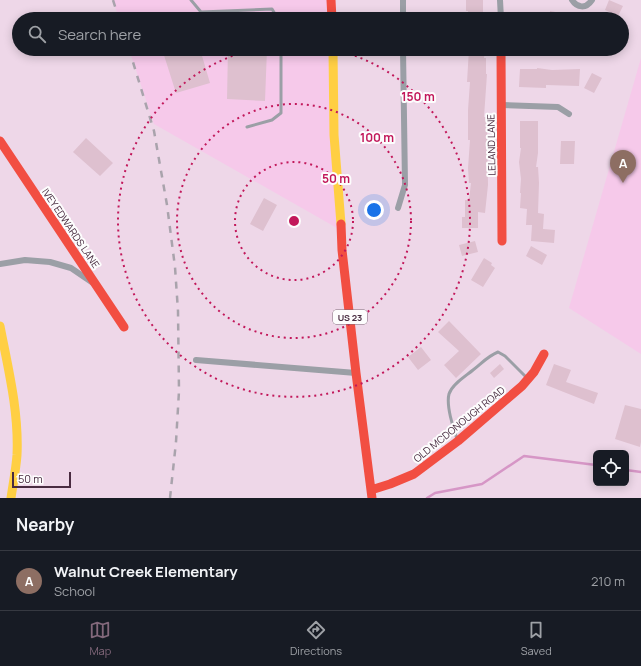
<!DOCTYPE html>
<style>
body{margin:0;font-family:Manrope,sans-serif;background:#242831;color:#f1f3f6}
.controls{position:absolute;right:12px;bottom:12px;display:grid;overflow:hidden;border-radius:6px;box-shadow:0 2px 10px #0003}
.controls button{width:36px;height:36px;display:grid;place-items:center;padding:0;border:0;border-bottom:1px solid #363941;background:#171b24;color:#f1f3f6;font:20px sans-serif}
.scale{position:absolute;left:12px;bottom:10px;width:59px;box-sizing:border-box;padding-left:4px;border:2px solid #492c41;border-top:0;font-size:11px;line-height:14px;white-space:nowrap;color:#492c41;-webkit-text-stroke:3px #fdfdfd;paint-order:stroke}
.you{position:absolute;left:374px;top:210px;width:14px;height:14px;margin:-10px;border:3px solid #fff;border-radius:50%;background:#1a73e8;box-shadow:0 0 0 6px #1a73e833}
.badge{display:grid;place-items:center;width:26px;height:26px;border-radius:50%;background:#83687b;color:#fff;font-size:13px;font-weight:700}
.pin{position:absolute;translate:-50% -33px;filter:drop-shadow(0 1px 2px #0008)}
.pin::after{content:'';position:absolute;top:21px;width:14px;height:12px;background:inherit;clip-path:polygon(0 0,100% 0,50% 100%)}
.list{margin:0;padding:0;list-style:none}
h2{display:flex;justify-content:space-between;align-items:center;height:52px;margin:0;padding:0 16px;font-size:17px}
h2 small{font-size:13px;font-weight:400;color:#9ea1a6}
.list li{display:grid;grid-template-columns:26px 1fr auto;gap:12px;align-items:center;box-sizing:border-box;height:60px;padding:0 16px;border-top:1px solid #363941}
.list b{display:block;font-size:15px;white-space:nowrap}
.list p{margin:0;font-size:13px;white-space:nowrap;color:#9ea1a6}
.list em{font-size:13px;font-style:normal;color:#9ea1a6}
.icon{flex:none;width:22px;height:22px;fill:none;stroke:currentColor;stroke-width:2;stroke-linecap:round;stroke-linejoin:round}
.map{position:relative;flex:none;width:641px;height:498px;overflow:hidden}
.search{position:absolute;background:#171b24;box-shadow:0 2px 10px #0003;left:12px;right:12px;top:12px;height:44px;display:flex;align-items:center;gap:10px;box-sizing:border-box;padding:0 14px;border-radius:22px;color:#9ea1a6;font-size:15px}
.sheet{height:112px;background:#171b24}
nav{display:flex;justify-content:space-around;align-items:center;box-sizing:border-box;height:56px;border-top:1px solid #363941;background:#171b24;font-size:11px;color:#9ea1a6}
nav a{display:grid;justify-items:center;gap:2px}
nav .on{color:#83687b}
.map>svg:first-child{display:block}
.built{fill:#f6c9ea}
.lines{fill:none;stroke-linecap:round;stroke-linejoin:round}
.stream{stroke:#d696c6;stroke-width:2.5}
.building{fill:#dec0cf}
.lane{stroke:#9b9fa6;stroke-width:3}
.street{stroke:#9b9fa6;stroke-width:6}
.slow{stroke:#ffcf43;stroke-width:9}
.jam{stroke:#f24e42;stroke-width:9}
.rail{stroke:#a9a3ac;stroke-width:2.5;stroke-dasharray:7 7;stroke-linecap:butt}
.ring{fill:none;stroke:#c2185b;stroke-width:2;stroke-dasharray:2 4}
.labels{text-anchor:middle;dominant-baseline:central;stroke-width:4;stroke-linejoin:round;paint-order:stroke}
.shield{fill:#fdfdfd;stroke:#7f6b79;stroke-width:1}
.shield-label{font-size:9px;font-weight:bold;fill:#492c41}
.street-label{font-size:10px;fill:#492c41;stroke:#fdfdfd}
.centre{fill:#c2185b;stroke:#fdfdfd;stroke-width:2}
.ring-label{font-size:12px;text-anchor:middle;font-weight:bold;fill:#c2185b;stroke:#fdfdfd;stroke-width:4;stroke-linejoin:round;paint-order:stroke}
</style>
<div class="map">
<svg width="641" height="498" viewBox="0 0 641 498">
<rect width="100%" height="100%" fill="#eed7e8"/>
<path class="built" d="M113 0H329V19H119Z
M129 49H330L337 228 154 124Z
M641 58V354L569 308Z"/>
<g class="lines">
<path class="stream" d="M626 470 641 472
M427 498 435 493 482 484 524 456 596 465"/>
</g>
<path class="building" d="M466 0H483V19H467L468 11H466Z
M609 0 623 6 618 16 605 10Z
M550 11 561 13 560 19H519L520 12H550Z
M162 49H200L210 83 176 93Z
M228 49H267L265 101 227 99Z
M469 49H485L484 58H486V74H487L484 117H487L488 185 485 213 478 212V228H462V217H465V200H469L471 183H469L468 168 470 140H468V110L470 82H467Z
M518 49H537L536 56 518 55Z
M537 68 552 70 580 69 579 86 546 85V88L519 87 520 69H537Z
M592 73 602 78 594 93 584 88Z
M520 121H538V153L536 167H538L539 183 538 213 544 214 543 229 555 230 554 243 531 241 532 225H526L527 209 520 208 521 193H520L521 179 519 162 521 148H520Z
M86 138 113 163 100 176 73 152Z
M561 141H575L574 164H560Z
M264 198 277 205 263 231 250 224Z
M475 241 478 252 462 256 459 245Z
M531 246 547 255 542 265 526 256Z
M484 258 492 263 491 265 495 268 483 287 471 280Z
M449 321 481 354 456 378 444 365 459 351 438 332Z
M421 347 431 360 418 370 408 357Z
M500 364 504 369 494 378 490 373Z
M554 364 571 370 566 382 598 393 594 404 546 385Z
M625 405 641 409V442L640 447 615 439Z"/>
<g class="lines">
<path class="lane" d="M191 0 201 12 272 9 278 19
M247 127 272 120 281 113V49
M457 439C453 428 446 405 449 394 452 384 466 376 473 370 482 363 488 356 498 352L505 356 527 378"/>
<path class="street" d="M500 0 501 19
M572 0C577 8 586 9 592 0
M403 19V0
M501 105 558 107 569 114
M398 208 405 185 403 49
M0 264 25 260 50 262 71 268 93 283
M196 360 356 373"/>
<path class="slow" d="M333 49 334 135 341 224
M0 326C8 368 19 411 17 455 16 469 13 484 11 498"/>
<path class="jam" d="M331 0 332 19
M501 49 502 241
M0 141 124 327
M341 224 342 250 356 373 372 498
M371 490 390 484 414 474 458 441 522 386 534 372 544 354"/>
<path class="rail" d="M113 0 119 19
M129 49 154 131 167 205 175 267 178 311 179 391 176 442 170 498"/>
</g>
<g class="ring">
<circle cx="294" cy="221" r="59"/>
<circle cx="294" cy="221" r="117"/>
<path d="M332 49A176 176 0 1 1 256 49"/>
</g>
<g class="labels">
<rect class="shield" x="333" y="310" width="34" height="14" rx="3"/>
<g class="shield-label">
<text x="350" y="317">US 23</text>
</g>
<g class="street-label">
<text transform="translate(491 145) rotate(-91)">LELAND LANE</text>
<text transform="translate(71 228) rotate(56)">IVEY EDWARDS LANE</text>
<text transform="translate(459 424) rotate(-39)">OLD MCDONOUGH ROAD</text>
</g>
</g>
<circle cx="294" cy="221" r="6" class="centre"/>
<g class="ring-label">
<text x="418" y="101">150 m</text>
<text x="377" y="142">100 m</text>
<text x="336" y="183">50 m</text>
</g>
</svg>
<div class="controls">
<button><svg class="icon" aria-label="locate" viewBox="0 0 24 24"><circle cx="12" cy="12" r="6"/><path d="M12 2v4M12 18v4M2 12h4M18 12h4"/></svg></button>
</div>
<div class="scale">50 m</div>
<div class="you"></div>
<div class="pin badge" style="left:623px;top:183px;background:#8d6e63">A</div>
<div class="search"><svg class="icon" aria-label="search" viewBox="0 0 24 24"><circle cx="10" cy="10" r="6"/><path d="M15 15l6 6"/></svg>Search here</div>
</div>
<section class="sheet">
<h2>Nearby<small></small></h2>
<ul class="list">
<li><span class="badge" style="background:#8d6e63">A</span><div><b>Walnut Creek Elementary</b><p>School</p></div><em>210 m</em></li>
</ul>
</section>
<nav>
<a class="on"><svg class="icon" aria-label="map" viewBox="0 0 24 24"><path d="M3 6l6-2 6 2 6-2v14l-6 2-6-2-6 2zM9 4v14M15 6v14"/></svg>Map</a>
<a><svg class="icon" aria-label="directions" viewBox="0 0 24 24"><path d="M12 3l9 9-9 9-9-9zM9 14v-3h6M13 9l2 2-2 2"/></svg>Directions</a>
<a><svg class="icon" aria-label="saved" viewBox="0 0 24 24"><path d="M7 4h10v16l-5-4-5 4z"/></svg>Saved</a>
</nav>
